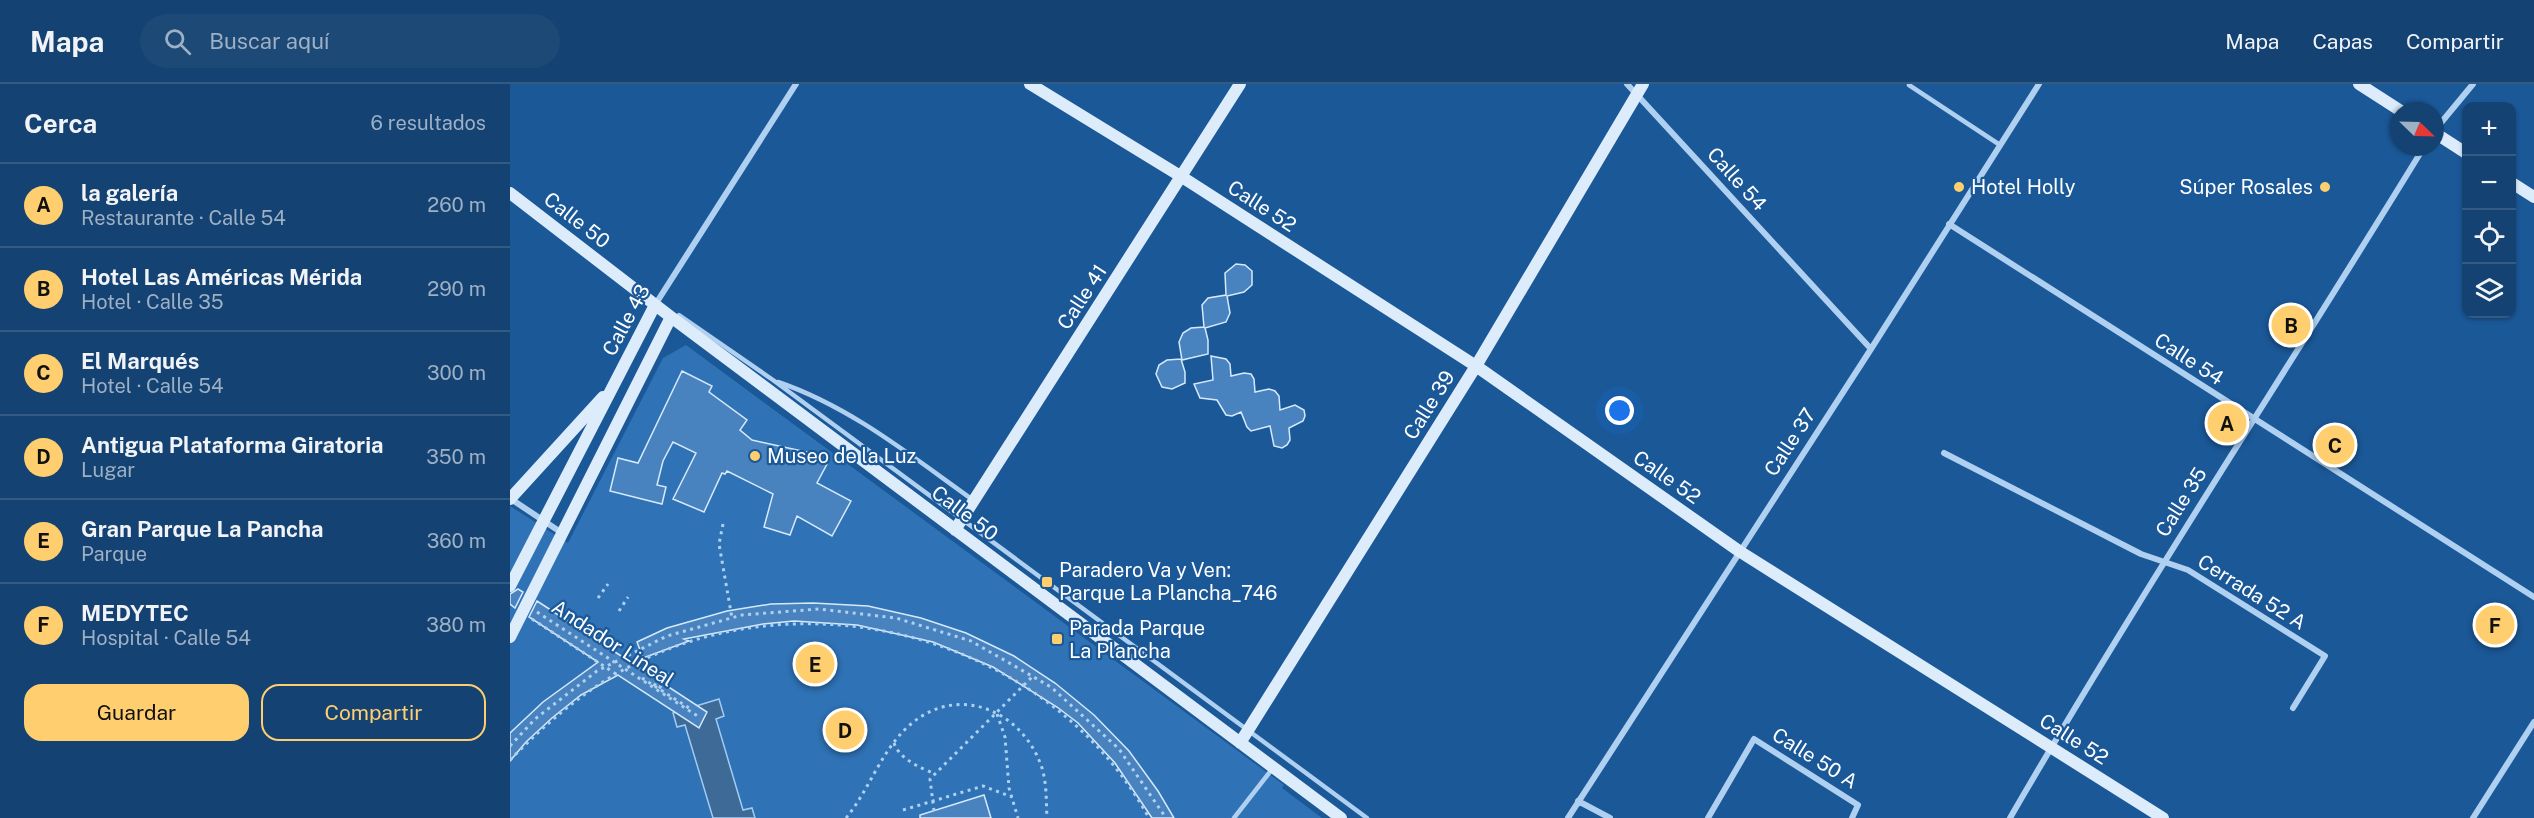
<!DOCTYPE html>
<html lang="es">
<meta charset="utf-8">
<style>
body{margin:0;font-family:"Public Sans",sans-serif;background:#1d4977;color:#f1f3f6}
.controls{position:absolute;right:18px;top:18px;display:grid;overflow:hidden;border-radius:12px;box-shadow:0 2px 4px #0004}
.controls button{width:54px;height:54px;display:grid;place-items:center;padding:0;border:0;border-bottom:2px solid #335b84;background:#144272;color:#f1f3f6;font:30px sans-serif}
.compass{position:absolute;left:1880px;top:18px;width:54px;height:54px;border-radius:50%;background:#144272;box-shadow:0 2px 4px #0004;rotate:113deg}
.you{position:absolute;left:1110px;top:327px;width:21px;height:21px;margin:-15px;border:4px solid #fff;border-radius:50%;background:#1a73e8;box-shadow:0 0 0 9px #1a73e833}
.badge{display:grid;place-items:center;width:39px;height:39px;border-radius:50%;background:#ffce6e;color:#111;font-size:20px;font-weight:700}
.pin{position:absolute;translate:-50% -50%;border:3px solid #fff;box-shadow:0 2px 6px #0006}
.list{margin:0;padding:0;list-style:none}
h2{display:flex;justify-content:space-between;align-items:center;height:78px;margin:0;padding:0 24px;font-size:26px}
h2 small{font-size:20px;font-weight:400;color:#9db0c4}
.list li{display:grid;grid-template-columns:39px 1fr auto;gap:18px;align-items:center;box-sizing:border-box;height:84px;padding:0 24px;border-top:2px solid #335b84}
.list b{display:block;font-size:22px;white-space:nowrap}
.list p{margin:0;font-size:20px;white-space:nowrap;color:#9db0c4}
.list em{font-size:20px;font-style:normal;color:#9db0c4}
.actions{display:flex;gap:12px;padding:18px 24px}
.actions a{flex:1;padding:14px 0;border:2px solid #ffce6e;border-radius:18px;text-align:center;font-size:21px;color:#ffce6e}
.actions .main{background:#ffce6e;color:#111}
.icon{flex:none;width:33px;height:33px;fill:none;stroke:currentColor;stroke-width:2;stroke-linecap:round;stroke-linejoin:round}
.map{position:relative;flex:none;width:2024px;height:734px;overflow:hidden}
header{display:flex;align-items:center;gap:36px;box-sizing:border-box;height:84px;padding:0 30px;background:#144272;border-bottom:2px solid #335b84}
header strong{font-size:28px}
nav{display:flex;gap:33px;margin-inline-start:auto;font-size:21px}
.search{width:420px;height:54px;background:#1d4977;display:flex;align-items:center;gap:15px;box-sizing:border-box;padding:0 21px;border-radius:33px;color:#9db0c4;font-size:22px}
main{display:flex}
aside{flex:1;background:#144272}
.map>svg:first-child{display:block}
.green{fill:#2f72b5}
.water{fill:#3e6a97;stroke:#a2cbf2;stroke-width:1.5}
.building{fill:#4883bf;stroke:#d6e9fb;stroke-width:1.5}
.lines{fill:none;stroke-linecap:round;stroke-linejoin:round}
.path{stroke:#afd0f0;stroke-width:3;stroke-dasharray:3 4.5;stroke-linecap:butt}
.lane{stroke:#afd0f0;stroke-width:4.5}
.street{stroke:#afd0f0;stroke-width:6}
.secondary{stroke:#ddecfb;stroke-width:12}
.poi-dot{fill:#ffce6e;stroke:#1b5898;stroke-width:2}
.labels{text-anchor:middle;dominant-baseline:central;stroke-width:4.5;stroke-linejoin:round;paint-order:stroke}
.street-label{font-size:20px;fill:#fff;stroke:#1b5898}
.poi-label{font-size:20px;fill:#fff;stroke:#1b5898;text-anchor:start}
</style>
<header>
<strong>Mapa</strong>
<div class="search"><svg class="icon" aria-label="search" viewBox="0 0 24 24"><circle cx="10" cy="10" r="6"/><path d="M15 15l6 6"/></svg>Buscar aquí</div>
<nav><a>Mapa</a><a>Capas</a><a>Compartir</a></nav>
</header>
<main>
<aside>
<h2>Cerca<small>6 resultados</small></h2>
<ul class="list">
<li><span class="badge">A</span><div><b>la galería</b><p>Restaurante · Calle 54</p></div><em>260 m</em></li>
<li><span class="badge">B</span><div><b>Hotel Las Américas Mérida</b><p>Hotel · Calle 35</p></div><em>290 m</em></li>
<li><span class="badge">C</span><div><b>El Marqués</b><p>Hotel · Calle 54</p></div><em>300 m</em></li>
<li><span class="badge">D</span><div><b>Antigua Plataforma Giratoria</b><p>Lugar</p></div><em>350 m</em></li>
<li><span class="badge">E</span><div><b>Gran Parque La Pancha</b><p>Parque</p></div><em>360 m</em></li>
<li><span class="badge">F</span><div><b>MEDYTEC</b><p>Hospital · Calle 54</p></div><em>380 m</em></li>
</ul>
<div class="actions"><a class="main">Guardar</a><a>Compartir</a></div>
</aside>
<div class="map">
<svg width="2024" height="734" viewBox="0 0 2024 734">
<rect width="100%" height="100%" fill="#1b5898"/>
<path class="green" d="M176 261 774 701 772 704 812 734H0V422L58 459 153 274Z"/>
<path class="water" d="M209 615 214 632 206 635 233 726 242 724 245 734H203L175 641 167 643 163 629Z"/>
<path class="building" d="M726 180 735 181 742 187V201L734 208 717 212 720 229 716 238 695 244 698 256V270L672 276 669 258 673 249 681 244 694 243 692 221 698 214 716 211 715 189Z
M701 272 716 275 720 280 721 292 734 289 741 290 744 295 745 308 759 305 765 307 769 312 770 326 785 321 794 326 795 332 793 337 779 344 780 356 777 361 772 364 764 362 760 342 741 347 737 343 731 328 722 332 716 331 707 316 690 314 684 300 703 296Z
M671 275 675 288V299L662 305 652 303 646 290 649 281 657 276Z
M172 287 202 302 199 308 237 336 230 346 242 356 301 369 317 380 307 399 341 417 322 452 287 432 280 451 254 443 263 410 217 387 215 390 212 389 194 428 163 415 186 369 163 358 153 377 147 401 156 403 152 420 100 407 108 374 128 379Z
M8 505 13 508 5 524 0 520V510Z
M27 517 197 628 189 644 108 591 71 611 42 634 16 658 0 677V649L33 618 88 578 19 533Z
M303 519 358 522 411 534 456 549 504 572 545 599 584 631 619 667 648 707 664 734H642L605 679 568 639 547 623 483 583 423 558 347 541 284 537 253 540 174 555 179 557 133 574 127 558 157 544 217 527 261 520Z
M474 711 481 734H410V731Z"/>
<g class="lines">
<path class="path" d="M213 440 209 460 222 534
M88 514 98 500
M109 527 118 513
M27 528 189 633
M22 535 106 590
M132 594 179 624
M144 602 152 587 158 590 149 605
M487 630 495 653 499 704 508 734
M384 659C389 675 411 684 425 690
M0 662 25 635 87 587 157 552 232 531 309 525 386 534 461 557 541 603 609 665 656 734
M0 676C43 632 89 594 146 570 323 495 545 563 639 734
M393 726 473 702 502 713
M424 727 420 695 523 592
M336 734C360 705 372 664 401 640 449 599 513 627 532 684 537 701 536 717 537 734"/>
<path class="lane" d="M1399 1 1490 61
M169 231 263 296 857 734
M268 298C341 323 401 372 463 416
M724 734 763 684"/>
<path class="street" d="M1117 0 1361 265
M1925 46 1963 0
M1439 140 2024 513
M145 221 286 0
M1434 369 1631 470 1678 486 1815 572 1783 624
M1 415 52 449
M1068 717 1100 734
M1058 734 1361 265 1529 0
M1198 734 1244 655 1348 721 1342 734
M1500 734C1632 506 1777 287 1914 63
M1963 734 2024 638"/>
<path class="secondary" d="M520 0 672 93 966 282 1229 467 1653 734
M1849 0 1891 27
M1925 49 1956 69
M2002 99 2024 113
M0 109 161 233 831 734
M0 415 93 313
M445 446 730 0
M0 502 145 221
M0 553 161 233
M730 659 966 282 1133 0"/>
</g>
<g class="poi-dot">
<circle cx="1449" cy="103" r="6"/>
<circle cx="1815" cy="103" r="6"/>
<circle cx="245" cy="372" r="6"/>
<rect x="531" y="492" width="12" height="12" rx="3"/>
<rect x="541" y="549" width="12" height="12" rx="3"/>
</g>
<g class="labels">
<g class="street-label">
<text transform="translate(1227 95) rotate(48)">Calle 54</text>
<text transform="translate(752 122) rotate(33)">Calle 52</text>
<text transform="translate(67 136) rotate(38)">Calle 50</text>
<text transform="translate(572 213) rotate(-57)">Calle 41</text>
<text transform="translate(116 236) rotate(-62)">Calle 43</text>
<text transform="translate(1679 275) rotate(33)">Calle 54</text>
<text transform="translate(919 321) rotate(-58)">Calle 39</text>
<text transform="translate(1280 358) rotate(-57)">Calle 37</text>
<text transform="translate(1157 393) rotate(35)">Calle 52</text>
<text transform="translate(1671 418) rotate(-58)">Calle 35</text>
<text transform="translate(455 429) rotate(37)">Calle 50</text>
<text transform="translate(1742 508) rotate(32)">Cerrada 52 A</text>
<text transform="translate(103 559) rotate(33)">Andador Lineal</text>
<text transform="translate(1564 655) rotate(32)">Calle 52</text>
<text transform="translate(1305 674) rotate(32)">Calle 50 A</text>
</g>
<g class="poi-label">
<text x="1461" y="103">Hotel Holly</text>
<text x="1803" y="103" text-anchor="end">Súper Rosales</text>
<text x="257" y="372">Museo de la Luz</text>
<text x="549" y="486">Paradero Va y Ven:<tspan x="549" dy="23">Parque La Plancha_746</tspan></text>
<text x="559" y="544">Parada Parque<tspan x="559" dy="23">La Plancha</tspan></text>
</g>
</g>
</svg>
<div class="controls">
<button>+</button>
<button>−</button>
<button><svg class="icon" aria-label="locate" viewBox="0 0 24 24"><circle cx="12" cy="12" r="6"/><path d="M12 2v4M12 18v4M2 12h4M18 12h4"/></svg></button>
<button><svg class="icon" aria-label="layers" viewBox="0 0 24 24"><path d="M12 4l9 5-9 5-9-5zM3 14l9 5 9-5"/></svg></button>
</div>
<svg class="compass" viewBox="-18 -18 36 36"><path d="M0-13l5 13h-10z" fill="#e53935"/><path d="M0 13l5-13h-10z" fill="#9db0c4"/></svg>
<div class="you"></div>
<div class="pin badge" style="left:1717px;top:339px">A</div>
<div class="pin badge" style="left:1781px;top:241px">B</div>
<div class="pin badge" style="left:1825px;top:361px">C</div>
<div class="pin badge" style="left:335px;top:646px">D</div>
<div class="pin badge" style="left:305px;top:580px">E</div>
<div class="pin badge" style="left:1985px;top:541px">F</div>
</div>
</main>
